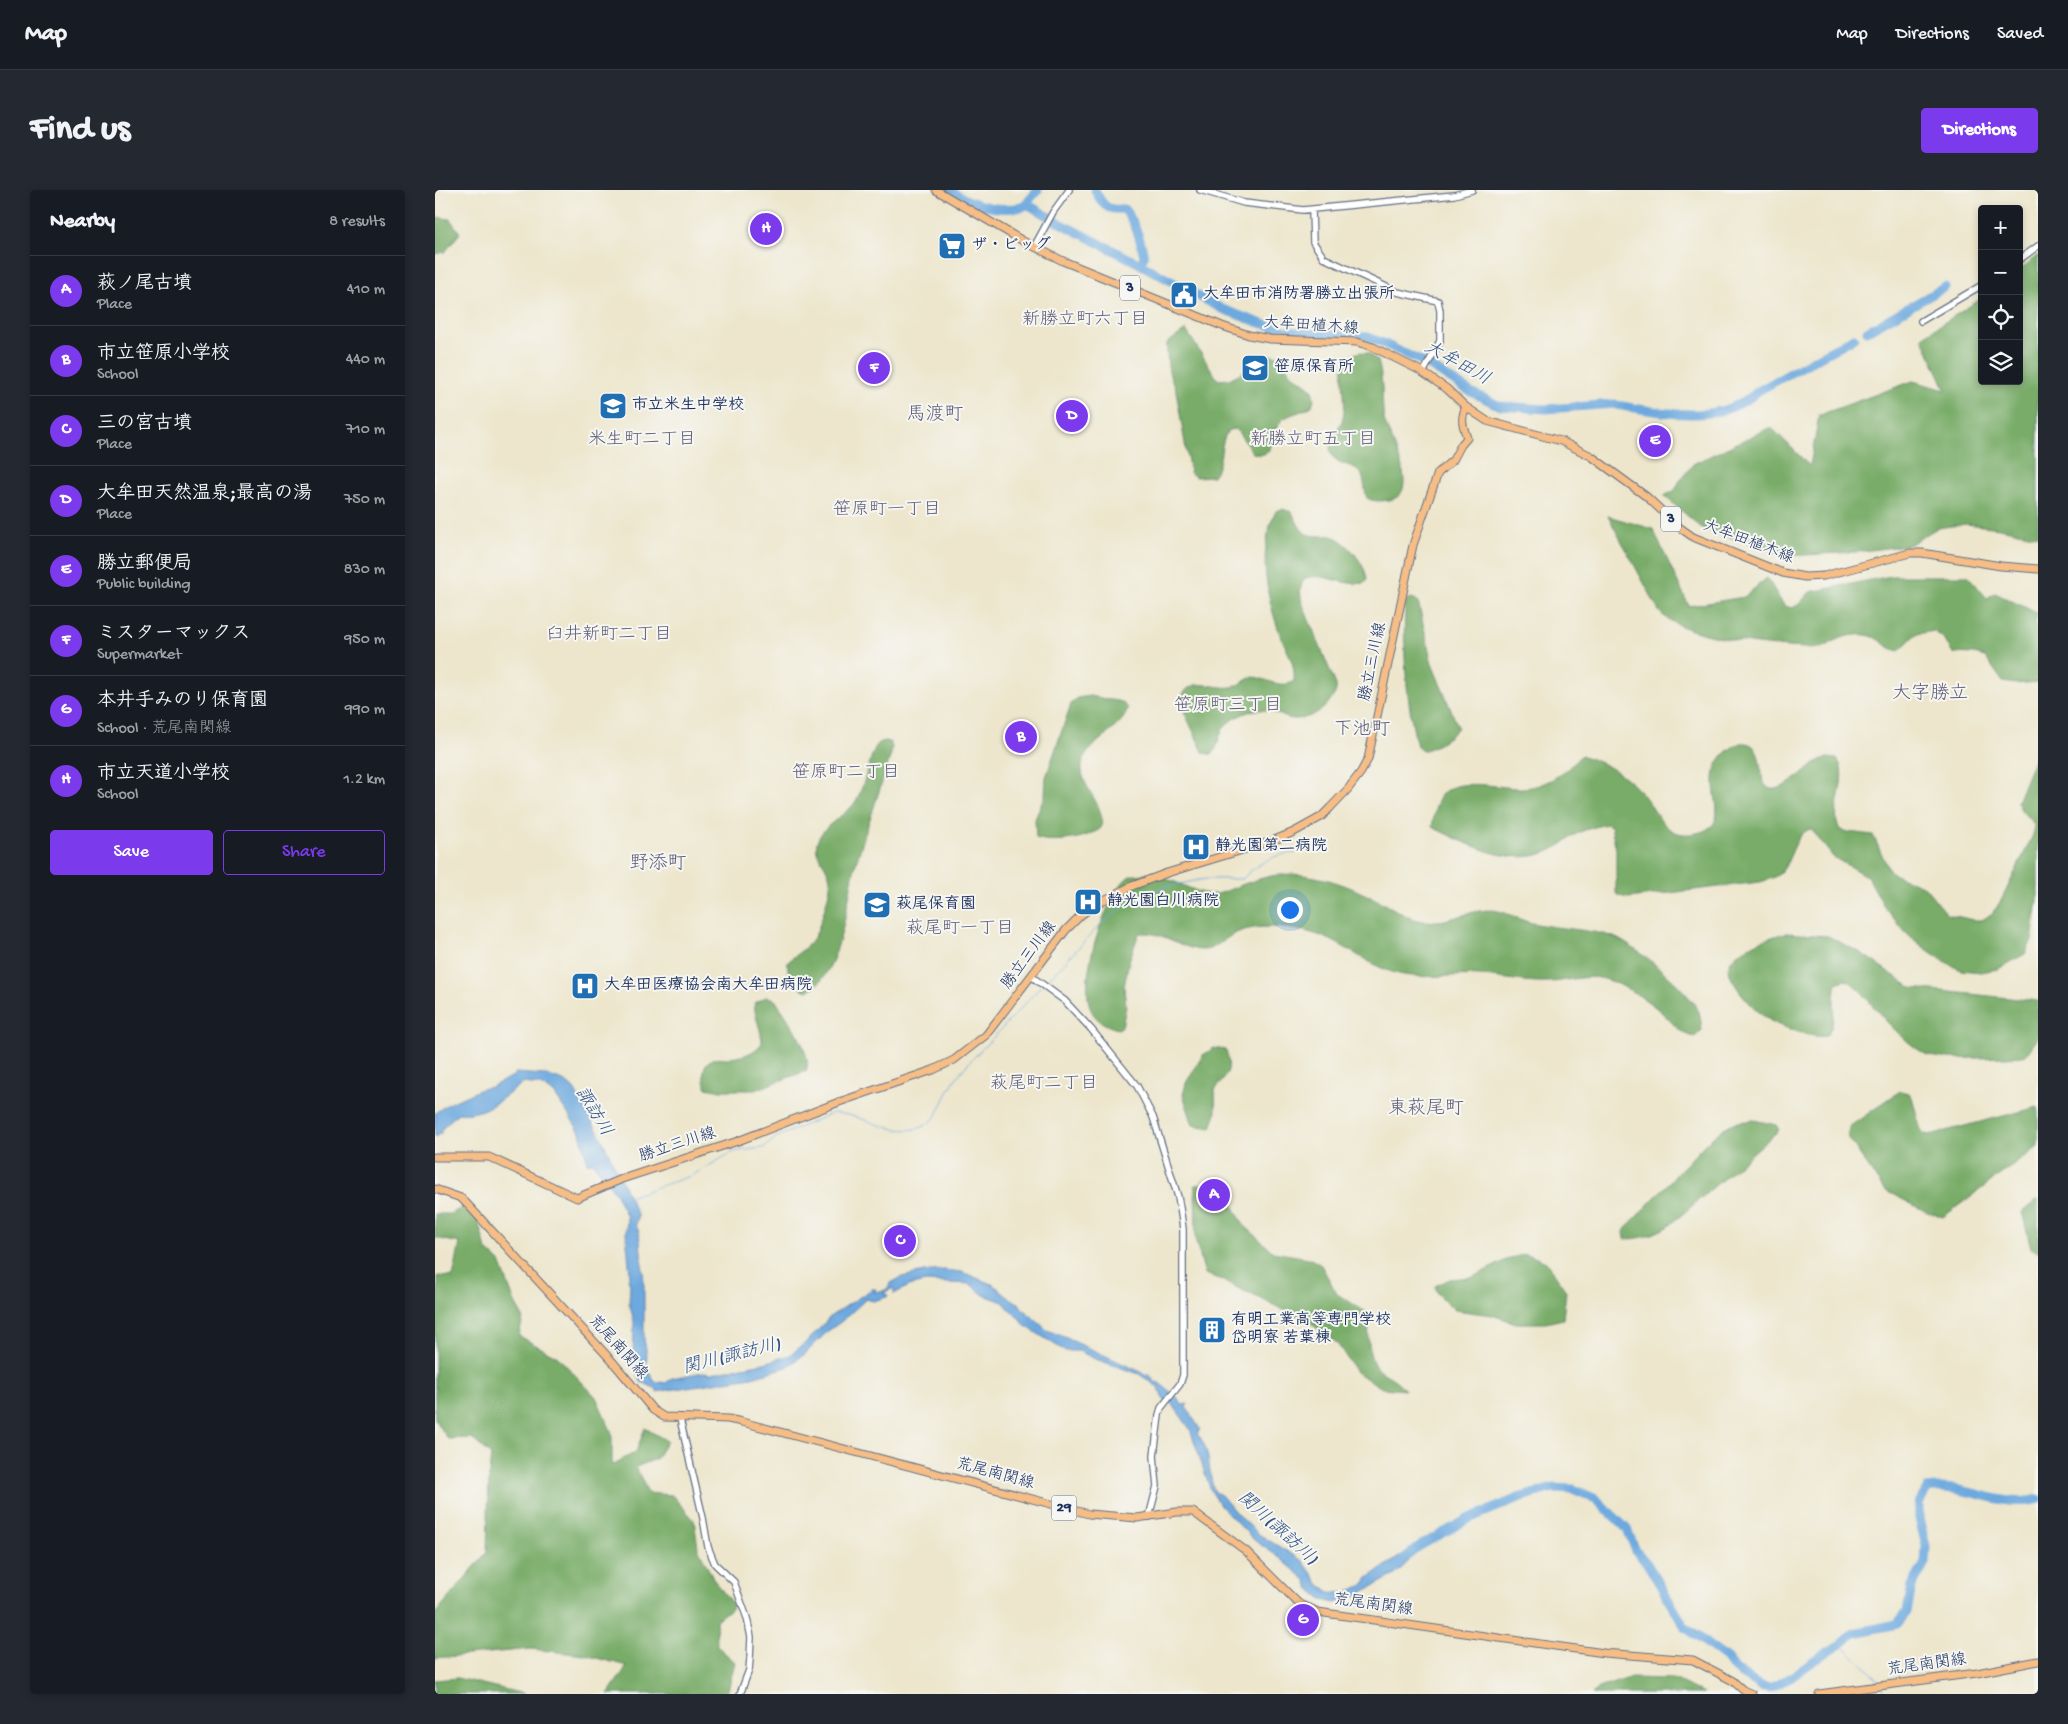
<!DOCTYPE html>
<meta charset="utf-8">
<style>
body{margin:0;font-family:"Gochi Hand","Klee One",sans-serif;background:#242831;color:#f1f3f6}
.controls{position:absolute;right:15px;top:15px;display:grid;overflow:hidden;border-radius:5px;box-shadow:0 2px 8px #0003}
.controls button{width:45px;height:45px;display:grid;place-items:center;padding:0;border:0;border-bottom:1px solid #363941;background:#171b24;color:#f1f3f6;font:25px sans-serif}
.you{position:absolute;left:854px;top:719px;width:18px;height:18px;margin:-12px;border:4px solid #fff;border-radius:50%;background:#1a73e8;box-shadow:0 0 0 8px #1a73e833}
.badge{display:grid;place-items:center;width:32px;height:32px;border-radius:50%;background:#7c3aed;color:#fff;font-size:16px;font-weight:700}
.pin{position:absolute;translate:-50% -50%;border:2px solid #fff;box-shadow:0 1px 5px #0006}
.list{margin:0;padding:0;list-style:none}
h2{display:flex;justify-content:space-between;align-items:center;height:65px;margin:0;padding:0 20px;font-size:21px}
h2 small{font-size:16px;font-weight:400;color:#9ea1a6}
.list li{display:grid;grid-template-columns:32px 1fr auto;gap:15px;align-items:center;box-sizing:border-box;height:70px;padding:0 20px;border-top:1px solid #363941}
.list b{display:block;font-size:19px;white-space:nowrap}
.list p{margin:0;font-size:16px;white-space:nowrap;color:#9ea1a6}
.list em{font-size:16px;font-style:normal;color:#9ea1a6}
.actions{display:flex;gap:10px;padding:15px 20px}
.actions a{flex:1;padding:11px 0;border:1px solid #7c3aed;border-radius:5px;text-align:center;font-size:18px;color:#7c3aed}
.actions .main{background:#7c3aed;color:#fff}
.icon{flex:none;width:28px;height:28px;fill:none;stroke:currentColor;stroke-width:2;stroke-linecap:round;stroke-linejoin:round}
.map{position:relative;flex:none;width:1603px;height:1504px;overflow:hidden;border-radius:5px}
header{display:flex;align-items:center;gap:30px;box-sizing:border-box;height:70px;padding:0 25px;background:#171b24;border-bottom:1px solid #363941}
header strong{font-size:24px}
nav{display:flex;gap:28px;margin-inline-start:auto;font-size:18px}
.intro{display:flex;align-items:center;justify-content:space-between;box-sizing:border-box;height:120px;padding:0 30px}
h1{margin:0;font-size:35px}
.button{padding:12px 22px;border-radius:5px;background:#7c3aed;color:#fff;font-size:18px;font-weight:700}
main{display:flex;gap:30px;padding:0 30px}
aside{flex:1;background:#171b24;border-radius:5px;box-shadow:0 2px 8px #0003}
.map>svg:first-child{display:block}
.forest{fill:#78ac68;stroke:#4a6e63}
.water{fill:#6da9de;stroke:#446c9e}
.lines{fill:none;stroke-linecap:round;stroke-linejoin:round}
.stream{stroke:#6da9de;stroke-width:1}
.river{stroke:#6da9de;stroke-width:9}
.minor-casing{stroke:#646f84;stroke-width:8}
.major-casing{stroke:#646f84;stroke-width:9}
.minor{stroke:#fff;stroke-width:5.5}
.major{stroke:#f6be86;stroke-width:7}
.labels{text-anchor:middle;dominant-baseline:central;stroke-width:4;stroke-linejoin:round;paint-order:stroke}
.shield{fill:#f6f6f2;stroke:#5d6b8a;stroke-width:1}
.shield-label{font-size:15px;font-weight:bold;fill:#1b2f5e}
.poi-label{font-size:16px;font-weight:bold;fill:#1b2f5e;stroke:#f6f6f2;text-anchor:start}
.street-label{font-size:16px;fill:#1b2f5e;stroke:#f6f6f2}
.neighbourhood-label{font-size:18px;fill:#615d76;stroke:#f6f6f2}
.water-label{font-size:18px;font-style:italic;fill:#345484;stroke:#f6f6f2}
.quarter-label{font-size:19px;fill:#615d76;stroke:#f6f6f2}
</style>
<header>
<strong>Map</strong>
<nav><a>Map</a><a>Directions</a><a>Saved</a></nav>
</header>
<div class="intro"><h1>Find us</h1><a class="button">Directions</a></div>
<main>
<aside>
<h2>Nearby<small>8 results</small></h2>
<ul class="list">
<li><span class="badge">A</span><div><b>萩ノ尾古墳</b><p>Place</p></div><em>410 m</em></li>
<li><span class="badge">B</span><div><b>市立笹原小学校</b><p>School</p></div><em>440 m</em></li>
<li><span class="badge">C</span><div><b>三の宮古墳</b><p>Place</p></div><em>710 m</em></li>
<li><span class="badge">D</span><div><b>大牟田天然温泉;最高の湯</b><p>Place</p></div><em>750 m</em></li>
<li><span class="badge">E</span><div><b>勝立郵便局</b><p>Public building</p></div><em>830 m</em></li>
<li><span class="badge">F</span><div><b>ミスターマックス</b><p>Supermarket</p></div><em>950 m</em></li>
<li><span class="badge">G</span><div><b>本井手みのり保育園</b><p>School · 荒尾南関線</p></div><em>990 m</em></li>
<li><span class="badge">H</span><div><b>市立天道小学校</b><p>School</p></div><em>1.2 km</em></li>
</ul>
<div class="actions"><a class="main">Save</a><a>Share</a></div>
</aside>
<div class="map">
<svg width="1603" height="1504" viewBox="0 0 1603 1504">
<rect width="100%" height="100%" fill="#f6f6f2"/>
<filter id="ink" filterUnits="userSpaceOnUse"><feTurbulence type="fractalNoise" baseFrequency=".02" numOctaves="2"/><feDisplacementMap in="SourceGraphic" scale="10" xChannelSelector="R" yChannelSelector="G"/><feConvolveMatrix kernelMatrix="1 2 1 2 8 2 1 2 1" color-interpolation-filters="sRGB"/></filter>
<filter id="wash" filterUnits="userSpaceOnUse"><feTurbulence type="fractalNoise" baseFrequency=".0096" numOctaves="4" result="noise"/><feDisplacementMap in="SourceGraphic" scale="20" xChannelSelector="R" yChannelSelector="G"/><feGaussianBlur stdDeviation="1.12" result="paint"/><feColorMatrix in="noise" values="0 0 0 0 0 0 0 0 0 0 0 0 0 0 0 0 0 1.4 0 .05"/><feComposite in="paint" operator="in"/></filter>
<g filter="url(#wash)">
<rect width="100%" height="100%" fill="#ede6cc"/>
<path class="forest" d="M0 27 15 29 25 43 10 62 0 64Z
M1603 65V346L1565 338 1531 334 1502 338 1474 355 1420 362 1353 366 1267 338 1229 306 1240 300 1244 292 1258 274 1336 237 1375 276 1384 225 1478 191 1511 200 1487 147 1547 108V191H1584V81Z
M751 140 783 190 794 189 813 179 832 165H837L843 166 857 184 877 199 879 209 877 216C868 222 857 223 848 229 836 238 842 272 818 263L801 239 794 240C783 252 789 273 778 286L761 287 755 283 740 195C732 186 732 165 732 153Z
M925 162 933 163 943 171C949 190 946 210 949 229 952 245 989 304 954 310 948 311 938 312 932 308 929 300 930 289 925 282 918 273 900 276 896 263 892 252 903 240 907 231 913 213 906 194 908 176L919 164Z
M847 319 857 322C860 329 864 337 869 342 876 348 888 345 896 346 911 349 932 376 932 390L929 393C908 397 890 382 870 388 864 397 865 403 867 413L901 495C902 502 899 506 894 512 886 524 865 533 850 527 841 523 831 519 821 520 811 522 801 527 793 533 784 540 784 554 778 564H773L768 562 747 517 745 511C755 483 777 500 797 497 805 496 810 489 818 487 831 488 847 500 859 491 861 473 851 460 845 444 831 406 822 359 841 321Z
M1173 326 1218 339 1254 416 1309 407 1332 388 1346 411 1350 416 1357 418 1363 415 1375 402 1456 386H1533L1552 408 1560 403 1602 423 1600 434 1603 446V492L1581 494 1568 492 1550 467 1539 464 1518 463 1508 448 1499 441 1481 444 1464 461C1451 459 1444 446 1431 445 1421 444 1410 446 1401 450 1395 453 1391 458 1384 458 1350 459 1245 449 1224 421Z
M977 408 983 411 997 474 1023 537C1020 544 997 560 989 560 986 560 985 559 982 557 971 508 968 465 970 416L972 410Z
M655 506 687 512 693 518C689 539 650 553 647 575 644 597 672 615 666 638 653 649 618 654 601 648L600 629 610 606 611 587 636 514 642 508Z
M450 551 455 552 457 557 456 564C445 600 432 636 421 673 412 706 407 785 373 801 359 798 351 785 353 772 362 763 374 757 380 746 384 739 395 703 395 695 396 691 394 684 392 680 388 670 379 664 382 652 387 636 408 627 419 614 430 599 435 561 443 554 445 552 447 552 450 551Z
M1305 553C1335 550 1318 595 1336 599 1348 602 1374 578 1385 570L1392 568 1402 569C1416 588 1393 619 1405 640L1413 642 1438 645 1453 678 1458 684 1490 697 1512 724 1538 730H1547L1558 723 1567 709 1599 643V634L1586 620 1582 612 1603 560V710L1597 750 1590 764 1563 779 1546 782 1526 780 1507 770 1487 756 1471 743 1450 718 1433 687 1398 667 1376 639C1359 642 1356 675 1344 684 1339 688 1332 690 1325 692L1193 708 1185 706 1181 703V659L1176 636 1172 634C1163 636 1151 639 1143 643 1133 648 1126 656 1117 660 1076 679 1033 654 997 637 999 628 1000 612 1007 604 1022 586 1068 599 1088 598 1111 597 1133 581 1146 565 1171 574 1185 581 1204 600 1221 617 1226 647 1256 644 1262 643 1268 642 1274 638 1298 622 1254 578 1305 553Z
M709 684C716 686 724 687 731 689 747 693 765 706 782 704 790 702 798 698 806 695 834 685 851 681 880 687 905 691 928 703 950 714 963 721 974 729 988 731 1015 734 1032 720 1055 720 1071 720 1086 732 1102 734 1126 739 1152 739 1176 746 1198 753 1255 801 1264 822 1266 827 1266 835 1267 840L1260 847C1246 846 1235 829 1225 821 1211 809 1183 791 1165 788 1148 785 1130 792 1113 792 1090 793 1067 787 1045 786 1020 784 994 789 969 785 935 779 910 752 877 743 854 737 820 733 799 744 789 749 780 759 769 760 748 761 731 741 704 743L694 771 689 797 691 816 687 837 683 839C675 837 665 833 660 826 638 801 669 710 691 689 696 684 702 685 709 684Z
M1351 743 1393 746 1426 763 1477 798 1603 811V848L1591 865 1587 866C1570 867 1504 871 1492 865 1476 857 1454 835 1443 822 1434 812 1423 794 1410 790L1401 793C1397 807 1402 836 1391 846 1378 849 1348 837 1336 831 1323 824 1292 792 1294 777 1295 760 1337 746 1351 743Z
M331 807 337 808 341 811C351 826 379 864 371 881L320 900H281L271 898C268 887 266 875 277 869 296 867 315 869 327 853 327 839 318 825 320 813Z
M779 858 791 860C797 881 792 885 780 900L781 924 776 938 758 935 748 905 751 893 768 865Z
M1465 901 1474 903 1477 907 1486 941 1489 944 1495 945 1603 917V957L1508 1027 1494 1023 1449 1000 1413 947 1414 937Z
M1319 930 1341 935 1344 940 1234 1036C1219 1044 1208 1049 1190 1049L1189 1042 1191 1038 1270 954 1289 938 1298 933Z
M780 994 792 1005 809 1035 838 1062 874 1068 886 1075 902 1104 934 1124C934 1138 931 1167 942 1178 952 1187 960 1187 970 1200L947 1198 921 1182 902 1153 874 1132 784 1089 770 1084 761 1052 760 995Z
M1603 1009V1062L1596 1058 1587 1022Z
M29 1017 42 1028 51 1059 65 1072 80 1113 88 1127 84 1146 123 1167 161 1207 177 1243V1275L201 1262 210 1238 232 1251 221 1269 201 1277 213 1303 237 1305 259 1330 263 1358 279 1390 299 1416 281 1430 282 1456 300 1472 292 1504H173L192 1476 150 1465 96 1459 0 1468V1424L52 1362 54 1285 56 1265 36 1248 13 1249 0 1229V1115L3 1113V1086L18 1087 25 1053 0 1048V1024H15Z
M1092 1064 1111 1072 1131 1101 1128 1129 1111 1133H1081L1057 1125 1020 1120 1003 1104 1000 1096 1015 1089 1038 1087 1075 1068Z
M22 1488 89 1504H0V1490Z
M1194 1488 1239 1489 1269 1504H1157L1164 1498Z"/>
<path class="water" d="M80 883 111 885 131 892 139 899 167 949 203 1026 201 1035 204 1042 209 1092V1149L212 1165 211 1175 219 1191 231 1193 237 1188 269 1182 276 1183 329 1173 355 1165 373 1151 396 1126 437 1099H441L439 1102 451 1100 456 1093 467 1087 489 1082 508 1080 527 1082 559 1095 575 1109 584 1113 587 1118 612 1140 627 1146 715 1186 721 1193 723 1192 742 1207 747 1215 753 1214 751 1217 765 1239 762 1244C777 1259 772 1284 780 1302L786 1305 802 1324 825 1345 868 1371 885 1395 895 1402 910 1403 928 1395 933 1388 970 1363 975 1370 960 1385 914 1409 900 1413 888 1410 874 1398 871 1390 845 1368 819 1350 786 1316 776 1301 755 1239 738 1215 728 1209 723 1197 704 1184 660 1169 644 1161H630L589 1135 586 1129 581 1126 568 1112 549 1105 535 1094 491 1092 476 1095 459 1104V1098L448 1103 453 1105 452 1107 438 1111 431 1109 407 1131 393 1141 370 1164 352 1177 317 1187 221 1202 222 1199 206 1192C202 1184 203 1176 198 1170L199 1131 194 1113 195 1095 193 1089 195 1085 191 1043 192 1027 181 1004 157 971 153 974 145 942 119 903 105 895 88 893C69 907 48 927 23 923L8 938 6 943 0 947V923L13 914 46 899 56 897 80 885Z"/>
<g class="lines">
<path class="stream" d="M609 794 667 733 695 712 728 697 770 689H808C819 675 843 662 861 663
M193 1005 197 1006 258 985 294 964 303 961 328 958 342 947 398 923C425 923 451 944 480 939 502 935 506 915 515 898 525 880 540 866 554 852 572 833 589 815 606 796
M1406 1454 1437 1483 1444 1493
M1448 1498 1452 1504"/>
<path class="river" d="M514 0C537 15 561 22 588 17L603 0
M660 0C667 15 672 21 689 19 701 33 705 49 709 66L705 74 787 119 825 133 852 141 933 147 950 154 990 173 1036 202 1065 216 1111 219 1180 214 1181 215C1226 222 1285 237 1323 201L1419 148
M592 14 621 31 705 74
M1432 141 1510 97
M963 1374 983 1357 1031 1330 1086 1307 1118 1298 1138 1299 1161 1309 1192 1339 1201 1361 1213 1375 1250 1437 1292 1469 1300 1480 1325 1496 1335 1498 1357 1487 1384 1467 1406 1454 1419 1443 1462 1434 1472 1422 1477 1396 1490 1373 1491 1356 1484 1328V1313L1492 1299C1527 1292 1570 1320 1603 1309"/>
</g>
</g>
<g filter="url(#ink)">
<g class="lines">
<defs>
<path id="minor" d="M765 0 809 13 868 20 1019 5 1037 0
M877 20 878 52 889 68 962 102 1003 111 1005 121V151L988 183
M599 57 618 22 634 0
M1584 70 1603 56
M1486 131 1547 95
M596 786 630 811 656 839 702 896 718 927 743 1007 746 1024 748 1039V1185L745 1194 726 1218 724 1225 719 1266 722 1296 714 1327
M245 1229 268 1328 273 1357 280 1374 299 1392 312 1428 316 1447 315 1469 314 1480 305 1504"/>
<path id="major" d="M501 0 588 51 628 71 787 136 814 145 835 149 922 152 938 157 984 180 1012 199 1031 217 1052 231 1126 251 1156 266 1212 307 1244 337 1258 347 1348 383 1370 387 1389 386 1475 363H1487L1566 376 1603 379
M0 967H54L142 1008 187 989 303 951 404 912 498 880 519 870 551 845 631 740 646 725 661 714 697 696 732 683 837 651 859 642 886 627 895 618 913 599 926 582 933 569 978 355 1003 283 1018 270 1026 255 1032 248C1028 236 1025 229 1031 217
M0 999 26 1008 33 1015 177 1171 218 1220 229 1227 293 1229 307 1232 654 1324 702 1328 742 1322H758L811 1361 863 1413 883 1422 1169 1463 1258 1470 1298 1491 1308 1500 1317 1504
M1384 1504 1542 1483 1603 1471"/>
</defs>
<use href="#minor" class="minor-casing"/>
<use href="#major" class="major-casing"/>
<use href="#minor" class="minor"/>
<use href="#major" class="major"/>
</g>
</g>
<defs>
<symbol id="supermarket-square" viewBox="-11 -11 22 22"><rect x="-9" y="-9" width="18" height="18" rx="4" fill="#1f6fb2" stroke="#f6f6f2"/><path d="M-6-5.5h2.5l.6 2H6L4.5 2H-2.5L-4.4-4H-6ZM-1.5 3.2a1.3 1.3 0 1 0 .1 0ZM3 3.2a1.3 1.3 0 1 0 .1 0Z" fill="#fff"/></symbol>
<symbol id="civic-square" viewBox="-11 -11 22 22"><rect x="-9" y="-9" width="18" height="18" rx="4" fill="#1f6fb2" stroke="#f6f6f2"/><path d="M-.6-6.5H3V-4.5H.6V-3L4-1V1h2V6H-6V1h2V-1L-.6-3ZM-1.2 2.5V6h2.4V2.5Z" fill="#fff"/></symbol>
<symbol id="school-square" viewBox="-11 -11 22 22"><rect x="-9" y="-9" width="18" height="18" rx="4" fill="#1f6fb2" stroke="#f6f6f2"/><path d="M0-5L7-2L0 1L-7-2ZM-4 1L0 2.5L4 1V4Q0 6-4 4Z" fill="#fff"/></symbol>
<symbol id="hospital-square" viewBox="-11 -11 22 22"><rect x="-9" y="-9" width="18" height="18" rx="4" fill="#1f6fb2" stroke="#f6f6f2"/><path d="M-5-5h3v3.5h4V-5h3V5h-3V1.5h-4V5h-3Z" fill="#fff"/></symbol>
<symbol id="building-square" viewBox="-11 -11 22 22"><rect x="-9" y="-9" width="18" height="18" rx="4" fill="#1f6fb2" stroke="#f6f6f2"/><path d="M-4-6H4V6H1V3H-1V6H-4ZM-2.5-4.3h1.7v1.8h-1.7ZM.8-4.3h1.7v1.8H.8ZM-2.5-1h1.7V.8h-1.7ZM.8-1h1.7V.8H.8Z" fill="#fff"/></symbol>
</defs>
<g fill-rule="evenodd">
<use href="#supermarket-square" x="501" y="40" width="32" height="32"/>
<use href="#civic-square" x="733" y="89" width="32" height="32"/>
<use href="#school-square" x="804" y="162" width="32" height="32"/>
<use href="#school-square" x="162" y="200" width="32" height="32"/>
<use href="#hospital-square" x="745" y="641" width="32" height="32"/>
<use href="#hospital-square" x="637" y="696" width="32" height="32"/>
<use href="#school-square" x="426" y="699" width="32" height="32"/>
<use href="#hospital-square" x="134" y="780" width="32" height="32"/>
<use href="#building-square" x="761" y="1124" width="32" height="32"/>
</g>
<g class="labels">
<g class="shield">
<rect x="685" y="85.5" width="20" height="25" rx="4"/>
<rect x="1226" y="316.5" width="20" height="25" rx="4"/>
<rect x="616.5" y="1305.5" width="25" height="25" rx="4"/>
</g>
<g class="shield-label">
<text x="695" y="98">3</text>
<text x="1236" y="329">3</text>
<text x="629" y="1318">29</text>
</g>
<g class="poi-label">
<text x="536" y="56">ザ・ビッグ</text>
<text x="768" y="105">大牟田市消防署勝立出張所</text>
<text x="839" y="178">笹原保育所</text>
<text x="197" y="216">市立米生中学校</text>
<text x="780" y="657">静光園第二病院</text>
<text x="672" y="712">静光園白川病院</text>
<text x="461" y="715">萩尾保育園</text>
<text x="169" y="796">大牟田医療協会南大牟田病院</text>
<text x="796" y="1131">有明工業高等専門学校<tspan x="796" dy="18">岱明寮 若葉棟</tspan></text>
</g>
<g class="street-label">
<text transform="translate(876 137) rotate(4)">大牟田植木線</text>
<text transform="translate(1313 353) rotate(21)">大牟田植木線</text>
<text transform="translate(939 472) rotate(-78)">勝立三川線</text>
<text transform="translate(595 766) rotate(-53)">勝立三川線</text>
<text transform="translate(243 956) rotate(-18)">勝立三川線</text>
<text transform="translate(182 1158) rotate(48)">荒尾南関線</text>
<text transform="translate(560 1285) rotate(15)">荒尾南関線</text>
<text transform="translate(938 1416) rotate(8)">荒尾南関線</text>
<text transform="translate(1492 1476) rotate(-8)">荒尾南関線</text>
</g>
<g class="neighbourhood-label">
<text x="650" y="130">新勝立町六丁目</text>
<text x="207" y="250">米生町二丁目</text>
<text x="878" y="250">新勝立町五丁目</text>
<text x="452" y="320">笹原町一丁目</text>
<text x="174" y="445">臼井新町二丁目</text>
<text x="793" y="516">笹原町三丁目</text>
<text x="411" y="583">笹原町二丁目</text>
<text x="525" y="739">萩尾町一丁目</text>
<text x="609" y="894">萩尾町二丁目</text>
</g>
<g class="water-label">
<text transform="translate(1022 174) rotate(29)">大牟田川</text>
<text transform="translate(158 922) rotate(59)">諏訪川</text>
<text transform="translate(297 1167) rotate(-14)">関川(諏訪川)</text>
<text transform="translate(842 1339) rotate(42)">関川(諏訪川)</text>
</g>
<g class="quarter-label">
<text x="500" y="225">馬渡町</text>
<text x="1495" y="504">大字勝立</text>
<text x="927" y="540">下池町</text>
<text x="223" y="674">野添町</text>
<text x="991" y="919">東萩尾町</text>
</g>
</g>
</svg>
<div class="controls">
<button>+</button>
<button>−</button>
<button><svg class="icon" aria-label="locate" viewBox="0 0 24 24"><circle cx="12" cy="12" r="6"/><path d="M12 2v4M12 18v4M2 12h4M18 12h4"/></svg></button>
<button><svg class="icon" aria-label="layers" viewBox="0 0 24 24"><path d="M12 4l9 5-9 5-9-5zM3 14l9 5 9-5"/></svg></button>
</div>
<div class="you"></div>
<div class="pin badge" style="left:779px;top:1005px">A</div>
<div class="pin badge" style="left:586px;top:547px">B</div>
<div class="pin badge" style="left:465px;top:1051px">C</div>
<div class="pin badge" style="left:637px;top:226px">D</div>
<div class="pin badge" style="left:1220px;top:251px">E</div>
<div class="pin badge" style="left:439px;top:178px">F</div>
<div class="pin badge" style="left:868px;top:1430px">G</div>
<div class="pin badge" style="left:331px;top:39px">H</div>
</div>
</main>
